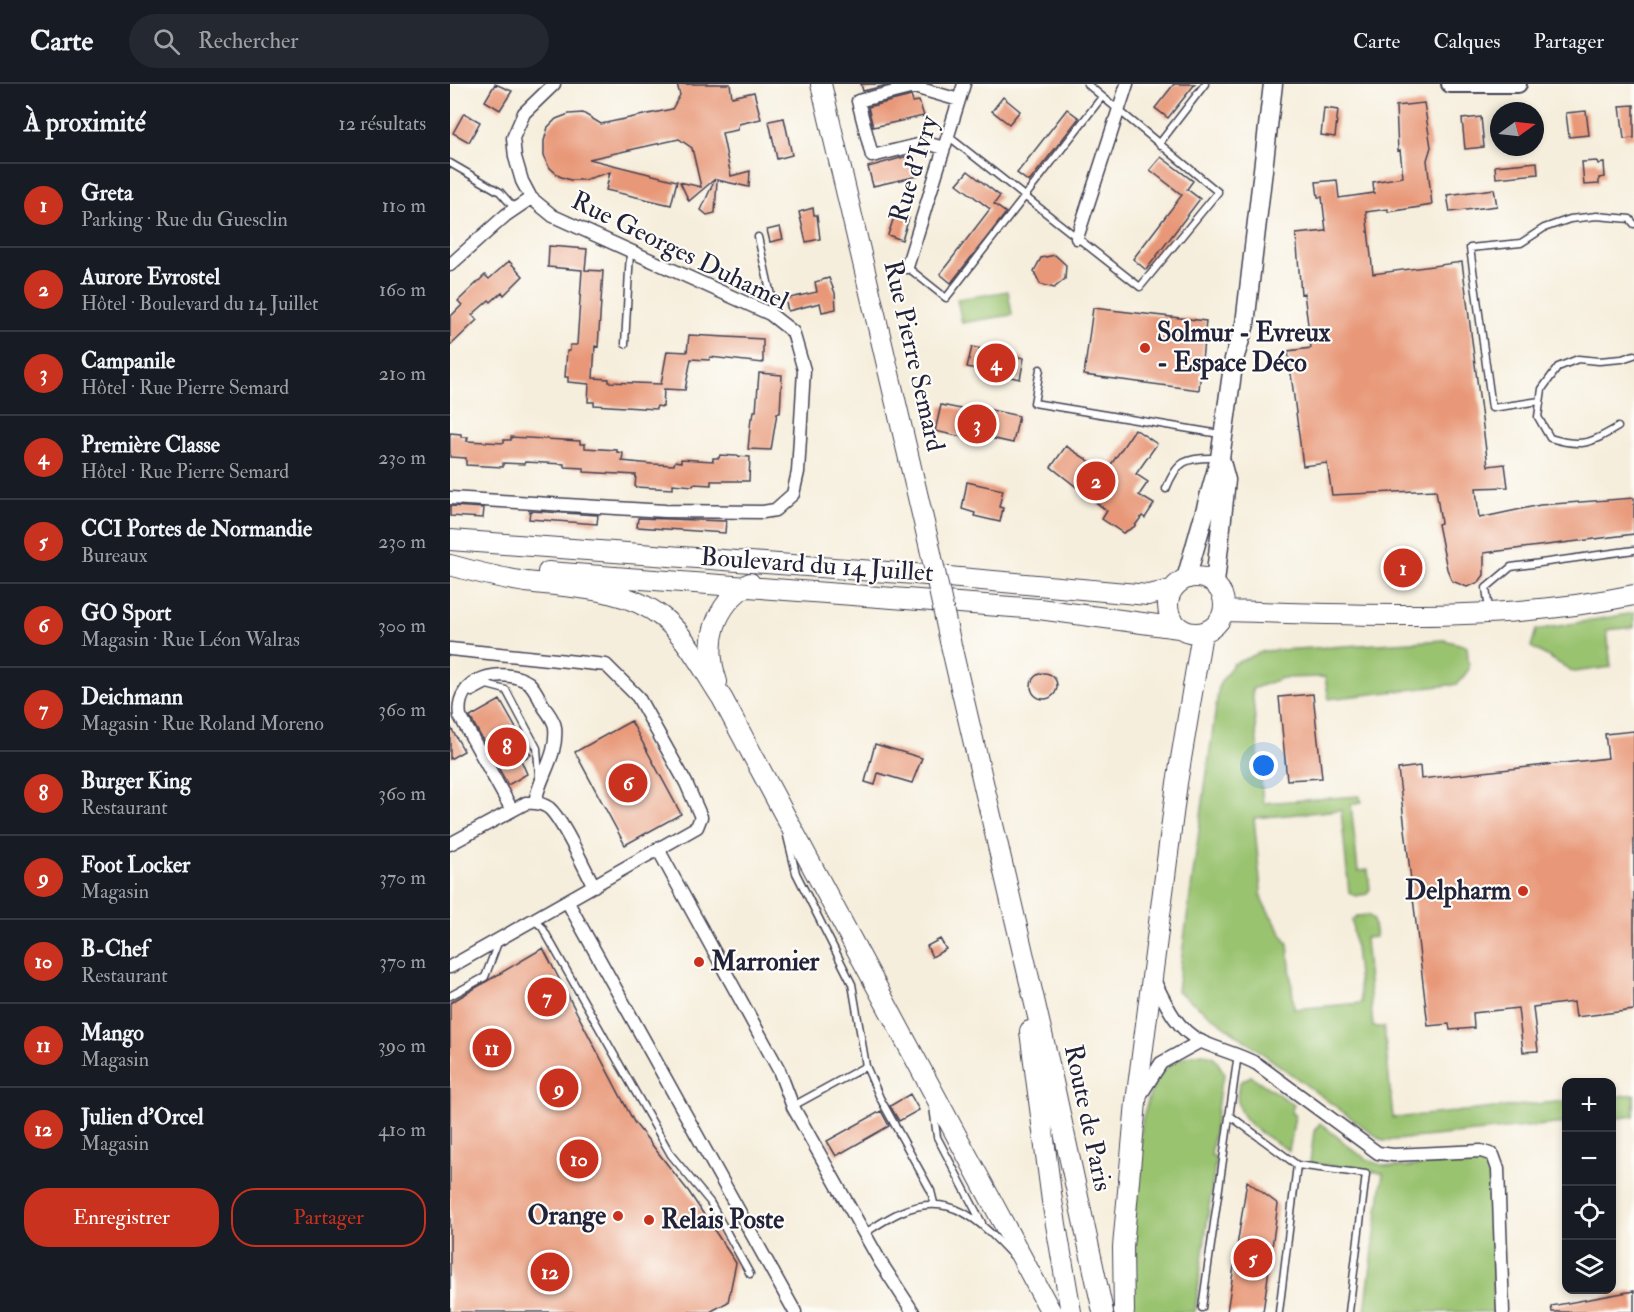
<!DOCTYPE html>
<html lang="fr">
<meta charset="utf-8">
<style>
body{margin:0;font-family:"IM FELL Double Pica",serif;background:#242831;color:#f1f3f6}
.controls{position:absolute;right:18px;bottom:18px;display:grid;overflow:hidden;border-radius:12px;box-shadow:0 3px 9px #0003}
.controls button{width:54px;height:54px;display:grid;place-items:center;padding:0;border:0;border-bottom:2px solid #363941;background:#171b24;color:#f1f3f6;font:30px sans-serif}
.compass{position:absolute;left:1040px;top:18px;width:54px;height:54px;border-radius:50%;background:#171b24;box-shadow:0 3px 9px #0003;rotate:75deg}
.you{position:absolute;left:814px;top:682px;width:21px;height:21px;margin:-15px;border:4px solid #fff;border-radius:50%;background:#1a73e8;box-shadow:0 0 0 9px #1a73e833}
.badge{display:grid;place-items:center;width:39px;height:39px;border-radius:50%;background:#c8321e;color:#fff;font-size:20px;font-weight:700}
.pin{position:absolute;translate:-50% -50%;border:3px solid #fff;box-shadow:0 2px 6px #0006}
.list{margin:0;padding:0;list-style:none}
h2{display:flex;justify-content:space-between;align-items:center;height:78px;margin:0;padding:0 24px;font-size:26px}
h2 small{font-size:20px;font-weight:400;color:#9ea1a6}
.list li{display:grid;grid-template-columns:39px 1fr auto;gap:18px;align-items:center;box-sizing:border-box;height:84px;padding:0 24px;border-top:2px solid #363941}
.list b{display:block;font-size:22px;white-space:nowrap}
.list p{margin:0;font-size:20px;white-space:nowrap;color:#9ea1a6}
.list em{font-size:20px;font-style:normal;color:#9ea1a6}
.actions{display:flex;gap:12px;padding:18px 24px}
.actions a{flex:1;padding:14px 0;border:2px solid #c8321e;border-radius:24px;text-align:center;font-size:21px;color:#c8321e}
.actions .main{background:#c8321e;color:#fff}
.icon{flex:none;width:33px;height:33px;fill:none;stroke:currentColor;stroke-width:2;stroke-linecap:round;stroke-linejoin:round}
.map{position:relative;flex:none;width:1184px;height:1228px;overflow:hidden}
header{display:flex;align-items:center;gap:36px;box-sizing:border-box;height:84px;padding:0 30px;background:#171b24;border-bottom:2px solid #363941}
header strong{font-size:28px}
nav{display:flex;gap:33px;margin-inline-start:auto;font-size:21px}
.search{width:420px;height:54px;background:#242831;display:flex;align-items:center;gap:15px;box-sizing:border-box;padding:0 21px;border-radius:33px;color:#9ea1a6;font-size:22px}
main{display:flex}
aside{flex:1;background:#171b24}
.map>svg:first-child{display:block}
.green{fill:#9ac370;stroke:#5e7256;stroke-width:1.5}
.building{fill:#e89878}
.lines{fill:none;stroke-linecap:round;stroke-linejoin:round}
.service-casing{stroke:#424153;stroke-width:9}
.minor-casing{stroke:#424153;stroke-width:15}
.tertiary-casing{stroke:#424153;stroke-width:20}
.secondary-casing{stroke:#424153;stroke-width:21}
.primary-casing{stroke:#424153;stroke-width:22}
.service{stroke:#fff;stroke-width:6}
.minor{stroke:#fff;stroke-width:12}
.tertiary{stroke:#fff;stroke-width:16}
.secondary{stroke:#fff;stroke-width:18}
.primary{stroke:#fff;stroke-width:20}
.primary-bridge-casing{stroke:#424153;stroke-width:22;stroke-linecap:butt}
.primary-bridge{stroke:#fff;stroke-width:20}
.poi-dot{fill:#c8321e;stroke:#fdfcf7;stroke-width:2}
.labels{text-anchor:middle;dominant-baseline:central;stroke-width:4.5;stroke-linejoin:round;paint-order:stroke}
.street-label{font-size:26px;fill:#22223b;stroke:#fdfcf7}
.poi-label{font-size:26px;font-weight:bold;fill:#22223b;stroke:#fdfcf7;text-anchor:start}
</style>
<header>
<strong>Carte</strong>
<div class="search"><svg class="icon" aria-label="search" viewBox="0 0 24 24"><circle cx="10" cy="10" r="6"/><path d="M15 15l6 6"/></svg>Rechercher</div>
<nav><a>Carte</a><a>Calques</a><a>Partager</a></nav>
</header>
<main>
<aside>
<h2>À proximité<small>12 résultats</small></h2>
<ul class="list">
<li><span class="badge">1</span><div><b>Greta</b><p>Parking · Rue du Guesclin</p></div><em>110 m</em></li>
<li><span class="badge">2</span><div><b>Aurore Evrostel</b><p>Hôtel · Boulevard du 14 Juillet</p></div><em>160 m</em></li>
<li><span class="badge">3</span><div><b>Campanile</b><p>Hôtel · Rue Pierre Semard</p></div><em>210 m</em></li>
<li><span class="badge">4</span><div><b>Première Classe</b><p>Hôtel · Rue Pierre Semard</p></div><em>230 m</em></li>
<li><span class="badge">5</span><div><b>CCI Portes de Normandie</b><p>Bureaux</p></div><em>230 m</em></li>
<li><span class="badge">6</span><div><b>GO Sport</b><p>Magasin · Rue Léon Walras</p></div><em>300 m</em></li>
<li><span class="badge">7</span><div><b>Deichmann</b><p>Magasin · Rue Roland Moreno</p></div><em>360 m</em></li>
<li><span class="badge">8</span><div><b>Burger King</b><p>Restaurant</p></div><em>360 m</em></li>
<li><span class="badge">9</span><div><b>Foot Locker</b><p>Magasin</p></div><em>370 m</em></li>
<li><span class="badge">10</span><div><b>B-Chef</b><p>Restaurant</p></div><em>370 m</em></li>
<li><span class="badge">11</span><div><b>Mango</b><p>Magasin</p></div><em>390 m</em></li>
<li><span class="badge">12</span><div><b>Julien d'Orcel</b><p>Magasin</p></div><em>410 m</em></li>
</ul>
<div class="actions"><a class="main">Enregistrer</a><a>Partager</a></div>
</aside>
<div class="map">
<svg width="1184" height="1228" viewBox="0 0 1184 1228">
<rect width="100%" height="100%" fill="#fdfcf7"/>
<filter id="ink" filterUnits="userSpaceOnUse"><feTurbulence type="fractalNoise" baseFrequency=".0167" numOctaves="2"/><feDisplacementMap in="SourceGraphic" scale="12" xChannelSelector="R" yChannelSelector="G"/><feConvolveMatrix kernelMatrix="1 2 1 2 8 2 1 2 1" color-interpolation-filters="sRGB"/></filter>
<filter id="wash" filterUnits="userSpaceOnUse"><feTurbulence type="fractalNoise" baseFrequency=".008" numOctaves="4" result="noise"/><feDisplacementMap in="SourceGraphic" scale="24" xChannelSelector="R" yChannelSelector="G"/><feGaussianBlur stdDeviation="1.35" result="paint"/><feColorMatrix in="noise" values="0 0 0 0 0 0 0 0 0 0 0 0 0 0 0 0 0 1.4 0 .05"/><feComposite in="paint" operator="in"/></filter>
<g filter="url(#wash)">
<rect width="100%" height="100%" fill="#f6eedc"/>
<path class="green" d="M558 207 562 231 512 239 507 215Z
M1184 529V543L1157 546 1161 583 1124 588 1081 563 1086 546Z
M994 556 1017 562 1019 585 1008 600 879 615 875 593 832 594 802 605 813 719 909 712 912 718 901 720 908 787 918 786 920 805 917 810 905 812 899 808 891 726 804 734 812 817 838 860 844 925 911 919 902 836 907 832 918 831 923 835 926 853 915 854 923 943H934L943 1034 1116 1017V1039L933 1057 727 907 769 601 783 580 814 567Z
M753 969 764 973 775 990 770 1003 761 1071 766 1073 745 1228H679L678 1206 692 1037C702 1001 710 973 753 969Z
M801 992 844 1021 841 1028 845 1032 839 1067C813 1049 777 1036 790 998Z
M1184 1010V1032L1162 1035V1013Z
M870 1039C888 1052 910 1076 932 1081 958 1087 991 1077 1016 1074L1025 1076 1038 1086 1042 1103 1044 1228H915L933 1089 860 1079 864 1047Z"/>
<g id="blocks">
<path class="building" d="M45 0 62 7 50 26 35 17Z
M227 0H280L282 13 304 8 311 35 289 40 287 46 272 49 281 92 300 87 299 103 267 96 265 129 257 131 251 126 265 95 239 117 230 98 251 103 242 64 229 55 139 75 227 97 221 121 156 106 160 88 134 96H120L109 92 98 82 94 71V57L98 43 106 35 119 30 133 29 151 40 222 25 230 11Z
M411 0H442L413 7Z
M724 0H745L718 34 705 24Z
M461 12 463 18 469 17 474 32 423 43 418 23Z
M553 13 570 27 559 40 542 27Z
M974 19 981 63 977 76 982 121 938 128V125L916 128 923 190 1012 178 1038 382 1055 380 1058 403 1026 404 1029 434 1090 421 1184 414V450L1034 469V491L1029 498 1017 503 1002 497 997 485 988 440 991 439 986 406 882 411 877 379 853 382 838 267 861 264 854 209 851 210 846 150 876 147 872 113H868L866 98 887 96 889 114 924 109 923 98 953 93 950 66 948 67 946 22Z
M1184 21V54L1174 55 1170 22Z
M874 24 888 26 885 53 871 51Z
M617 25 629 34 579 98 567 89Z
M1136 27 1139 51 1119 53 1116 29Z
M14 29 30 38 19 58 3 49Z
M1031 33 1034 63 1015 65 1012 35Z
M334 34 342 71 327 75 319 37Z
M454 73H464L468 92 423 102 418 83Z
M711 73 743 97 737 105 750 115 696 186 683 175 732 111 700 86Z
M1147 77 1148 80 1154 79 1155 93 1149 94V100L1134 101 1132 78Z
M1087 78 1088 90 1046 94 1045 82Z
M518 87 550 112 544 120 556 129 501 199 490 190 540 125 507 100Z
M1044 105 1047 122 1000 128 997 111Z
M363 124 364 131H367L370 155 356 158 349 128Z
M445 130 459 134 452 156 438 151Z
M330 143 333 155 320 158 317 146Z
M99 162 137 165 135 186 153 187 148 263 145 262 143 294 159 295V298L211 300 217 267 237 268 239 251 313 255V279L260 273 259 276 241 275 235 306 214 305 213 323 207 322 206 325 144 321V318H138L139 300 118 298V293H115L117 267H120V261H127L132 186 98 183Z
M605 171 616 181 615 195 604 204 590 200 584 187 591 174Z
M59 177 73 192 54 211 52 208 41 218 39 216 22 231 27 236 0 262V233L12 221 8 217 35 191 39 195Z
M379 194 385 209 386 225 372 228 370 219 338 227 335 215 367 208 365 198Z
M643 224 756 237 749 306 634 291Z
M522 263 574 274 570 295 517 283Z
M309 289 332 291 330 329H327L321 366 298 365 301 334H303L304 327H306Z
M491 321 526 328 528 323 569 332 563 359 522 350 521 355 485 347Z
M685 345 707 360 686 390 698 398 689 411 704 420 695 434 692 432 684 443 673 449 652 435 657 427 601 383 616 362 656 388Z
M0 349 11 350V353H18L17 357 54 359V356H61V353L130 357V360H135V364L167 366V368L173 369 172 377 202 380 224 381 225 377 231 378V375L263 377V374H269L270 371 300 373 299 397H261V401L244 400 243 402 223 400V405L185 403 186 391 134 388V384L114 383V380L75 378 74 380 53 379V383L16 381V374L0 373Z
M517 398 553 406 549 423 553 424 550 438 524 432 525 429 512 425Z
M0 422 34 424 33 434 0 432Z
M80 427 148 431 147 440 79 435Z
M188 434 276 437 275 449 187 443Z
M581 602a13 13 0 1 1 26 0a13 13 0 1 1-26 0Z
M863 610 872 694 837 696 829 613Z
M50 616 81 671 71 676 77 690 58 701 20 633Z
M181 637 231 730 175 761 125 668Z
M0 642 14 667 0 675Z
M1184 647V926L1126 933 1124 918 1083 923 1088 967 1073 968 1068 924 1023 929 1024 944 1000 946 999 940 978 942 948 685 970 682 971 695 1158 674 1155 650Z
M425 660 472 674 462 699 428 689 425 701 415 698Z
M490 855 496 865 482 873 477 862Z
M93 864 184 1038 239 1108 286 1179 278 1218 260 1228H0V919Z
M460 1010 469 1026 449 1037 440 1022Z
M431 1027 439 1042 386 1072 377 1057Z
M797 1097 828 1120 813 1228H777Z
M1184 1207V1228H1102L1101 1222Z"/>
</g>
</g>
<g filter="url(#ink)">
<use href="#blocks" fill-opacity="0" stroke="#424153" stroke-width="1.5"/>
<g class="lines">
<defs>
<path id="service" d="M498 52 690 203 768 108 637 0
M709 60 755 0
M0 79 50 108 65 125
M308 153 322 216 320 229
M457 183 496 214 652 13
M175 260 180 168
M590 285 584 319 770 350
M1090 317 1042 324 1020 164 1071 159 1094 144 1120 135 1147 132 1180 135 1184 140
M1168 343C1141 359 1132 364 1100 354L1088 333 1092 305 1108 283 1128 275 1149 277 1172 275 1184 271
M716 405C727 377 736 373 766 374
M1039 526 1036 504 1061 483 1184 466
M22 609 37 601 56 606 87 664 89 694
M337 752 346 789 402 900 416 982 430 1014 481 1107 484 1119
M84 836 92 843 221 1071 260 1118 300 1190
M0 912 35 893 49 856
M343 1022 416 982
M483 1023 487 1053 532 1139
M779 1031 847 1081 916 1090 899 1228
M415 1149C426 1142 439 1133 451 1128 501 1106 530 1137 562 1171
M752 1224 788 970
M829 1228 847 1081"/>
<path id="minor" d="M494 64 476 59 422 72 408 17 464 3 509 16
M627 154 677 0
M0 181 56 131 81 114
M457 183 514 0
M0 414 215 427 313 428 325 426 343 410 348 388 354 286 343 248 320 230 103 132 81 114 72 97 65 73 63 54 74 29 104 0
M0 565 156 581 188 613 236 699 251 733 247 743 0 883
M62 726 10 632C4 593 54 582 79 599 85 604 90 616 94 623 98 629 104 636 105 643 108 672 90 691 85 718
M0 760 76 719C85 718 92 719 99 724 113 736 134 784 144 802
M208 765 329 986 343 1023 431 1179 463 1228
M117 817 345 1228
M703 894C715 918 725 944 750 957 769 966 789 970 807 980L928 1069 943 1071 1031 1067 1043 1071 1048 1085 1053 1228
M690 1012 711 979 751 957"/>
<path id="tertiary" d="M1000 0H1068"/>
<path id="secondary" d="M736 495 770 374 784 275 795 240 823 0
M765 499 776 396 770 374"/>
<path id="primary" d="M371 0 479 460
M0 456 465 490 698 511 722 506
M0 481C25 488 50 494 76 498 122 504 174 503 212 533 238 554 254 587 272 614L601 1228
M98 488 589 525 729 544
M718 521a28 28 0 1 1 56 0a28 28 0 1 1-56 0Z
M775 527C912 531 1049 539 1184 511
M500 557 600 984 653 1228
M267 598C254 559 263 522 300 499
M580 947 602 1117 621 1228
M674 1228 673 1163 686 1018 727 699 752 549"/>
</defs>
<use href="#service" class="service-casing"/>
<use href="#minor" class="minor-casing"/>
<use href="#tertiary" class="tertiary-casing"/>
<use href="#secondary" class="secondary-casing"/>
<use href="#primary" class="primary-casing"/>
<use href="#service" class="service"/>
<use href="#minor" class="minor"/>
<use href="#tertiary" class="tertiary"/>
<use href="#secondary" class="secondary"/>
<use href="#primary" class="primary"/>
<defs>
<path id="primary-bridge" d="M479 460 500 557"/>
</defs>
<use href="#primary-bridge" class="primary-bridge-casing"/>
<use href="#primary-bridge" class="primary-bridge"/>
</g>
</g>
<g class="poi-dot">
<circle cx="695" cy="264" r="6"/>
<circle cx="1073" cy="807" r="6"/>
<circle cx="249" cy="878" r="6"/>
<circle cx="168" cy="1132" r="6"/>
<circle cx="199" cy="1136" r="6"/>
</g>
<g class="labels">
<g class="street-label">
<text transform="translate(464 85) rotate(-73)">Rue d'Ivry</text>
<text transform="translate(230 167) rotate(26)">Rue Georges Duhamel</text>
<text transform="translate(464 272) rotate(77)">Rue Pierre Semard</text>
<text transform="translate(367 481) rotate(4)">Boulevard du 14 Juillet</text>
<text transform="translate(638 1034) rotate(78)">Route de Paris</text>
</g>
<g class="poi-label">
<text x="707" y="249">Solmur - Evreux<tspan x="707" dy="30">- Espace Déco</tspan></text>
<text x="1061" y="807" text-anchor="end">Delpharm</text>
<text x="261" y="878">Marronier</text>
<text x="156" y="1132" text-anchor="end">Orange</text>
<text x="211" y="1136">Relais Poste</text>
</g>
</g>
</svg>
<div class="controls">
<button>+</button>
<button>−</button>
<button><svg class="icon" aria-label="locate" viewBox="0 0 24 24"><circle cx="12" cy="12" r="6"/><path d="M12 2v4M12 18v4M2 12h4M18 12h4"/></svg></button>
<button><svg class="icon" aria-label="layers" viewBox="0 0 24 24"><path d="M12 4l9 5-9 5-9-5zM3 14l9 5 9-5"/></svg></button>
</div>
<svg class="compass" viewBox="-18 -18 36 36"><path d="M0-13l5 13h-10z" fill="#e53935"/><path d="M0 13l5-13h-10z" fill="#9ea1a6"/></svg>
<div class="you"></div>
<div class="pin badge" style="left:953px;top:484px">1</div>
<div class="pin badge" style="left:646px;top:397px">2</div>
<div class="pin badge" style="left:527px;top:340px">3</div>
<div class="pin badge" style="left:546px;top:279px">4</div>
<div class="pin badge" style="left:803px;top:1174px">5</div>
<div class="pin badge" style="left:178px;top:699px">6</div>
<div class="pin badge" style="left:97px;top:913px">7</div>
<div class="pin badge" style="left:57px;top:663px">8</div>
<div class="pin badge" style="left:109px;top:1004px">9</div>
<div class="pin badge" style="left:129px;top:1075px">10</div>
<div class="pin badge" style="left:42px;top:964px">11</div>
<div class="pin badge" style="left:100px;top:1188px">12</div>
</div>
</main>
